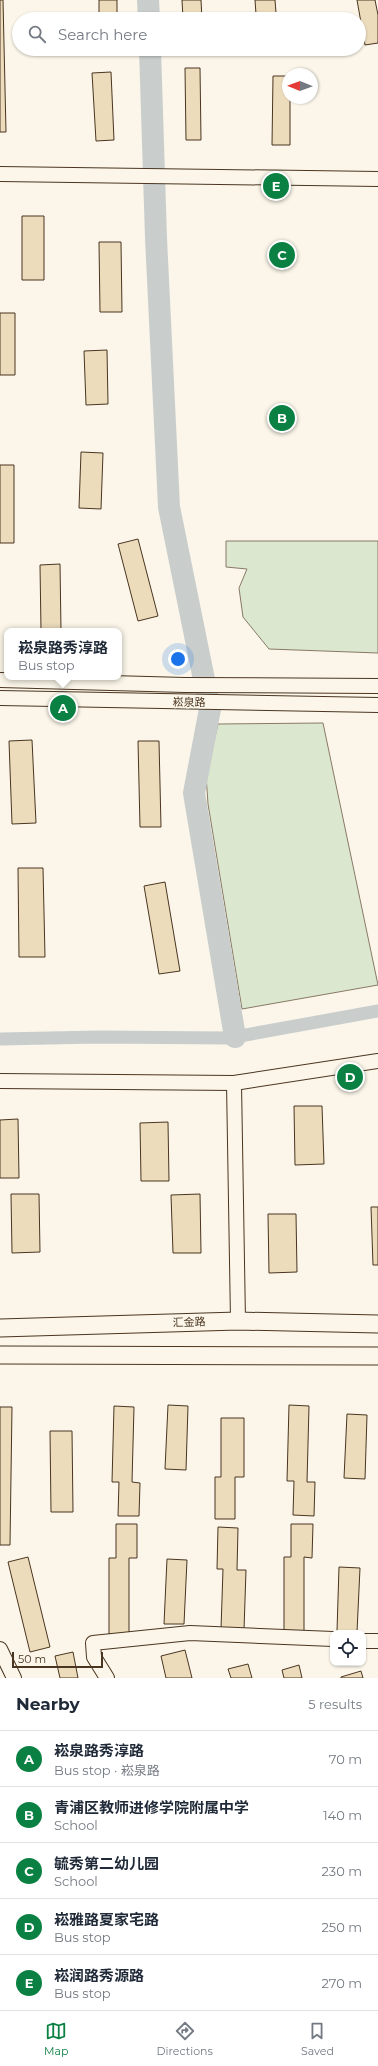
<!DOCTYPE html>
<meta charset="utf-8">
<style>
body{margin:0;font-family:Montserrat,"Noto Sans SC",sans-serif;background:#f6f6f7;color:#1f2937}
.controls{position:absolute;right:12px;bottom:12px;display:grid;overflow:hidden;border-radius:8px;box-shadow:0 1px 3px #0004}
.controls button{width:36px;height:36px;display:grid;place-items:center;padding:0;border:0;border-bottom:1px solid #e0e1e3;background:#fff;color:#1f2937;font:20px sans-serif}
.compass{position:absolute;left:282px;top:68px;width:36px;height:36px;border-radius:50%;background:#fff;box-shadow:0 1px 3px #0004;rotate:271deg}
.scale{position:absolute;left:12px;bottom:10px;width:91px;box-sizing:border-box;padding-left:4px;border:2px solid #4a3520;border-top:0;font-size:11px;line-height:14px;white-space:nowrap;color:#4a3520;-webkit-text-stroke:3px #fbf6e9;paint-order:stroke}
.you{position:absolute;left:178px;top:659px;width:14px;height:14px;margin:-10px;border:3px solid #fff;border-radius:50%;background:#1a73e8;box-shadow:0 0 0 6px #1a73e833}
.badge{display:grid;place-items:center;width:26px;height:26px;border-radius:50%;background:#0b8043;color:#fff;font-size:13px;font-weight:700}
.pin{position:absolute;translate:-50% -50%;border:2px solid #fff;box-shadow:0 1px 4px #0006}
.popup{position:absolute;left:4px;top:628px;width:118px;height:52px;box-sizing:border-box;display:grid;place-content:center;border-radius:8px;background:#fff;filter:drop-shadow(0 1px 3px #0005);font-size:13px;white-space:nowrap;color:#747a83}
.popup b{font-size:15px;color:#1f2937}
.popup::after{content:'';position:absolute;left:50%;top:100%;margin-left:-8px;border:8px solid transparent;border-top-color:#fff}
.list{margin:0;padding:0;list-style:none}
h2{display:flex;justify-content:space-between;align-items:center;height:52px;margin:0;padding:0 16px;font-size:17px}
h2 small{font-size:13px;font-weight:400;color:#747a83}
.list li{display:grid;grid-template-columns:26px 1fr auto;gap:12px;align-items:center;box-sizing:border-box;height:56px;padding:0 16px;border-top:1px solid #e0e1e3}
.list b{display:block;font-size:15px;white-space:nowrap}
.list p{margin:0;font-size:13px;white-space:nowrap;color:#747a83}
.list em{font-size:13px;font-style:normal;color:#747a83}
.icon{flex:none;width:22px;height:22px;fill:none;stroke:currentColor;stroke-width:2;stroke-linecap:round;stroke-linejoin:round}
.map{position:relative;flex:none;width:378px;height:1678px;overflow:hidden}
.search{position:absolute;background:#fff;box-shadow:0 1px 3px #0004;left:12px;right:12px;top:12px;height:44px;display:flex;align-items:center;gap:10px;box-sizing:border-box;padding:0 14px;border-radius:22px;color:#747a83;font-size:15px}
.sheet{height:332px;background:#fff}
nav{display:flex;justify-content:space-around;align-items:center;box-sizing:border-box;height:56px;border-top:1px solid #e0e1e3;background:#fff;font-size:11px;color:#747a83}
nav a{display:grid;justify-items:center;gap:2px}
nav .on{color:#0b8043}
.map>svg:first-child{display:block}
.green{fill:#dce7d0;stroke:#887966}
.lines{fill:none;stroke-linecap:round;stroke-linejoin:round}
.canal{stroke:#c9cecd;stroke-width:13}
.river{stroke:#c9cecd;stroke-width:22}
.building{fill:#ecdcbc;stroke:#4a3520}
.minor-casing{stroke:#4a3520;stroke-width:16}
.major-casing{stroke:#4a3520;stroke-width:19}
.minor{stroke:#fbf6e9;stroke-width:14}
.major{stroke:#fbf6e9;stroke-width:17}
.labels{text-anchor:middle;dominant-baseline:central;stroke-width:3;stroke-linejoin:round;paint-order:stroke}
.street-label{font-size:11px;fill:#4a3520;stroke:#fbf6e9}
</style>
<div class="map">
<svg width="378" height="1678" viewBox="0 0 378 1678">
<rect width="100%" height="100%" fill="#fbf6e9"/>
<path class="green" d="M226 541H378V653L269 649 243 617 239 588 247 569 226 567Z
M323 723 378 985 242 1009 208 804 206 775 218 724Z"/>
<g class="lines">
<path class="canal" d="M0 1039 98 1037 229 1038 378 1011"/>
<path class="river" d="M148 0 149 19
M150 49 156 238 169 507 210 709 194 793 235 1037"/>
</g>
<path class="building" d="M0 0H3L6 132H0Z
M99 0H117V19H99Z
M182 0H201L202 19H183Z
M255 0H275L276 13 256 14Z
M357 0H375L378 15V43L365 45Z
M185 68H200L201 140H186Z
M111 72 114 140 96 141 92 73Z
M273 76H288V98H290V145H272Z
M22 216H44V280H22Z
M99 242H121L122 312H100Z
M0 313H15V375H0Z
M107 350 108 404 86 405 84 351Z
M81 452 103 453 101 509 79 508Z
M0 465H14V543H0Z
M138 539 158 616 138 621 118 544Z
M60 564 61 631H41L40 565Z
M32 740 36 823 12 824 9 741Z
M138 741H159L161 827H140Z
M18 868H43L45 957H19Z
M165 882 180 971 159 974 144 886Z
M294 1106H322L324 1164 295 1165Z
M18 1119 19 1178H0V1120Z
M168 1122 169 1181H141L140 1123Z
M11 1194H39L40 1252 12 1253Z
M200 1194 201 1253H173L171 1195Z
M371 1207H378V1265H373Z
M268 1214H296L297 1272 269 1273Z
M168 1405 188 1406 186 1470 165 1469Z
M289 1405 309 1406 307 1482H315L314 1516 293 1515 294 1481H287Z
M114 1406 134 1407 132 1482 140 1483 139 1516H118L119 1482H112Z
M0 1407H12L10 1545H0Z
M347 1414 367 1415 365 1479 344 1478Z
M221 1418H244V1477H235V1519H215V1477H221Z
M50 1431H72L73 1512H51Z
M116 1524H137V1558H129V1634H109V1558H116Z
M291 1524H313L312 1558 304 1557V1633H284V1557H291Z
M218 1527 238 1528 237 1570H246L244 1630 221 1629 223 1569H217Z
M28 1557 50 1647 30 1652 8 1562Z
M167 1559 187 1560 184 1624H164Z
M339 1567 360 1568 357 1632 337 1631Z
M185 1650 192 1678H166L161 1656Z
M73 1652 78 1678H60L55 1656Z
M248 1664 252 1678H231L228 1669Z
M299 1665 302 1678H284L282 1670Z
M361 1671 363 1678H341V1677Z"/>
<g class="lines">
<defs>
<path id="minor" d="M0 174 378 179
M0 680 185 685 378 686
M0 698 378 705
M0 1081 234 1083 378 1061
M234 1083 238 1321
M363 1641H378
M0 1649 14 1678
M107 1678 94 1657 93 1643 190 1633 333 1639"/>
<path id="major" d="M0 1328 238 1321 378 1324
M0 1355 378 1356"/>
</defs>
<use href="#minor" class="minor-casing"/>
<use href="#major" class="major-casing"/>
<use href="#minor" class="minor"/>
<use href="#major" class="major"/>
</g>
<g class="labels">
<g class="street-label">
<text transform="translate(189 702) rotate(1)">崧泉路</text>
<text transform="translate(189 1322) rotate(-2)">汇金路</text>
</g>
</g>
</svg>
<div class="controls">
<button><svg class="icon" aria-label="locate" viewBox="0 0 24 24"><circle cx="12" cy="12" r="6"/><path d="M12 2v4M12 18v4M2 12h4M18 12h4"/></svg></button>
</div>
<svg class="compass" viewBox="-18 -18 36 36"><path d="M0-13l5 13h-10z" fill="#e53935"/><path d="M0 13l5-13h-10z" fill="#747a83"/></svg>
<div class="scale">50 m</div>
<div class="you"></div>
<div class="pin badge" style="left:63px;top:708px">A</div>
<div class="popup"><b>崧泉路秀淳路</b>Bus stop</div>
<div class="pin badge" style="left:282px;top:418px">B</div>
<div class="pin badge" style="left:282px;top:255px">C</div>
<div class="pin badge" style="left:350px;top:1077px">D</div>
<div class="pin badge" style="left:276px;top:186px">E</div>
<div class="search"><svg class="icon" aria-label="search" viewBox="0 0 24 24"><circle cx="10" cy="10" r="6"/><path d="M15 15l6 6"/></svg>Search here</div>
</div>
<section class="sheet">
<h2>Nearby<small>5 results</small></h2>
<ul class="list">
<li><span class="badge">A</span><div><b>崧泉路秀淳路</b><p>Bus stop · 崧泉路</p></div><em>70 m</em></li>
<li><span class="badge">B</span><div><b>青浦区教师进修学院附属中学</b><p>School</p></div><em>140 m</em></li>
<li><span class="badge">C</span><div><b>毓秀第二幼儿园</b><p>School</p></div><em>230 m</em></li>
<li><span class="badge">D</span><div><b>崧雅路夏家宅路</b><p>Bus stop</p></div><em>250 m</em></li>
<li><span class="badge">E</span><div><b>崧润路秀源路</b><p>Bus stop</p></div><em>270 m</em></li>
</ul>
</section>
<nav>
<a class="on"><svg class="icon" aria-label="map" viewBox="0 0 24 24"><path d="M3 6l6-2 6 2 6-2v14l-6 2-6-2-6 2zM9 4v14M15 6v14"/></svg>Map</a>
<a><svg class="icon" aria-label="directions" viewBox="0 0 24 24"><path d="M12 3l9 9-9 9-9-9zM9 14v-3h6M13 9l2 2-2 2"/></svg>Directions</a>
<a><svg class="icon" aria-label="saved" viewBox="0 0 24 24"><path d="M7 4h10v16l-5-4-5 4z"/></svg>Saved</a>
</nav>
